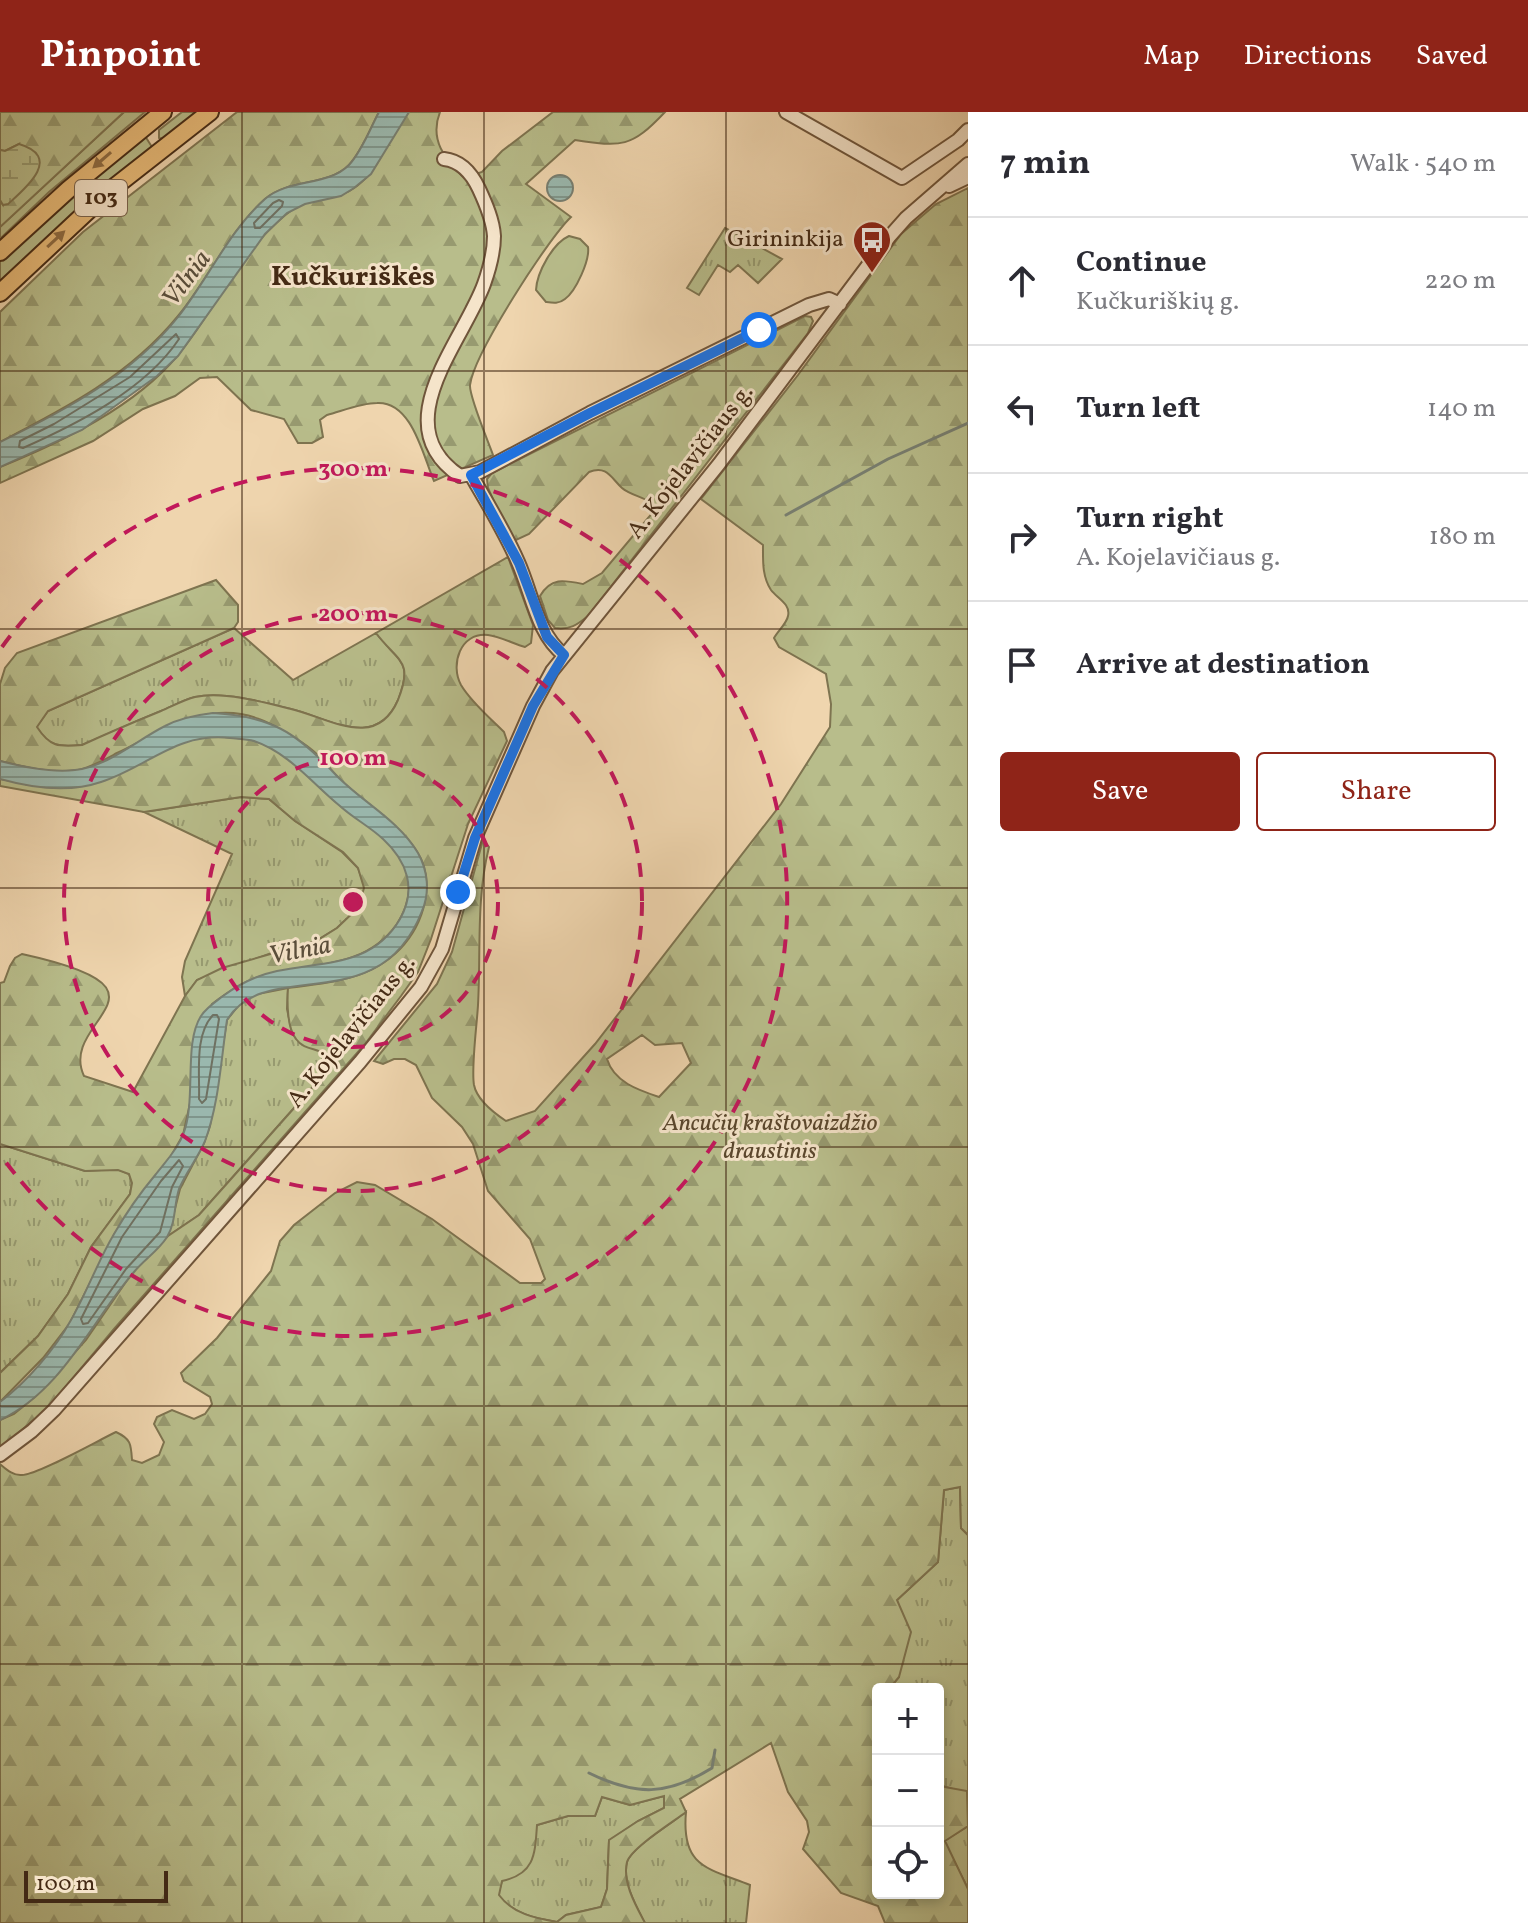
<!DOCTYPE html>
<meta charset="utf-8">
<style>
body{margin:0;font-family:Vollkorn,serif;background:#f7f7f7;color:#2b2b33}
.controls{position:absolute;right:24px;bottom:24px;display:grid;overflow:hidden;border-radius:8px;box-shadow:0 4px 12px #0003}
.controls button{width:72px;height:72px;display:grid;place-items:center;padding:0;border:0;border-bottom:2px solid #e1e1e2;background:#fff;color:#2b2b33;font:40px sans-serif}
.scale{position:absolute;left:24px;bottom:20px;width:144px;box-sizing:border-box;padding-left:8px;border:4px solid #442a15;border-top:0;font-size:22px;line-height:28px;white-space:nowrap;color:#442a15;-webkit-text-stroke:6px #f5e4ca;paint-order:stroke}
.stop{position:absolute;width:24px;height:24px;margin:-18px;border:6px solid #1a73e8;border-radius:50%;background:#fff}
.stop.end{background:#1a73e8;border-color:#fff;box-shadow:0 2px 8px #0008}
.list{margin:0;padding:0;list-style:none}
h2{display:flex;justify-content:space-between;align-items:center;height:104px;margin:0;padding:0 32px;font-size:34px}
h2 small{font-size:26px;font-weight:400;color:#7c7c81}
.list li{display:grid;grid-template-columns:52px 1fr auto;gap:24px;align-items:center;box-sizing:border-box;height:128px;padding:0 32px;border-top:2px solid #e1e1e2}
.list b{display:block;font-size:30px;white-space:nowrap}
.list p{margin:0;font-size:26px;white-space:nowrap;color:#7c7c81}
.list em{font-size:26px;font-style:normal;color:#7c7c81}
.actions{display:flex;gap:16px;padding:24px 32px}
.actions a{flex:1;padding:18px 0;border:2px solid #8f2418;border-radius:8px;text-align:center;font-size:28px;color:#8f2418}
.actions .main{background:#8f2418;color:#fff}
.icon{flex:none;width:44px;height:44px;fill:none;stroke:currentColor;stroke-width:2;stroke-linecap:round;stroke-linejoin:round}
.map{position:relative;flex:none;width:968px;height:1811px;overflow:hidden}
header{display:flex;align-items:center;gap:48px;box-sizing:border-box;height:112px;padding:0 40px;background:#8f2418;color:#fff}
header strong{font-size:38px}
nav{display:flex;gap:44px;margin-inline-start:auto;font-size:28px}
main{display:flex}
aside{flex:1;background:#fff}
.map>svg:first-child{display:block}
.grass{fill:url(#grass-tufts);stroke:#7e7450;stroke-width:2}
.forest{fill:url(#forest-firs);stroke:#7e7450;stroke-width:2;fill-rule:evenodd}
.wetland{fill:url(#wetland-marsh);stroke:#7e7450;stroke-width:2}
.pitch{fill:#b8bd8b;stroke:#7e7450;stroke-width:2}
.water{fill:url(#water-rules);stroke:#787f71;stroke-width:2}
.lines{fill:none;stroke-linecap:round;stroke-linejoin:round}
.shore{stroke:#6f7162;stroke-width:2}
.stream{stroke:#787f71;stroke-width:3}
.minor-casing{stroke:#6f553b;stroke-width:16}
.major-casing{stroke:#442a15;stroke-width:20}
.minor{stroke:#f5e4ca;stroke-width:12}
.major{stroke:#e8ba77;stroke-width:16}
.oneway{fill:#8e6b41}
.route{stroke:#1a73e8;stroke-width:10}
.grid{fill:none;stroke:#442a15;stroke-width:2;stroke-opacity:0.55}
.ring{fill:none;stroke:#c2185b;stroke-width:4;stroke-dasharray:14 10}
.labels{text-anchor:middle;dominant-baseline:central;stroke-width:6;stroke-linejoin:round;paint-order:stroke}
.shield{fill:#f5e4ca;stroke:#79624b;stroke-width:2}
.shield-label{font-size:22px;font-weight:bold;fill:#442a15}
.poi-label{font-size:24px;fill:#442a15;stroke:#f5e4ca;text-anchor:end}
.street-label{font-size:24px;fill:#442a15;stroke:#f5e4ca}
.park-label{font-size:24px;font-style:italic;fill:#5b472d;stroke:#f5e4ca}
.water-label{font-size:26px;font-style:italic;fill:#5a4e3b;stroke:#f5e4ca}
.quarter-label{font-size:28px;font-weight:bold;fill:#442a15;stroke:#f5e4ca}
.centre{fill:#c2185b;stroke:#f5e4ca;stroke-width:4}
.ring-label{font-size:24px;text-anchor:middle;font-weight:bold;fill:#c2185b;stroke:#f5e4ca;stroke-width:6;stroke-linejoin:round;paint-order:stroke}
</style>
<header>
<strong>Pinpoint</strong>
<nav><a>Map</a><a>Directions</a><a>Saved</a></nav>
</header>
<main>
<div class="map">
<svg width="968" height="1811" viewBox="0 0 968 1811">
<defs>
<pattern id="grass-tufts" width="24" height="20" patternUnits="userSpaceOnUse" patternTransform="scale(2)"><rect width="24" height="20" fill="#b8bd8b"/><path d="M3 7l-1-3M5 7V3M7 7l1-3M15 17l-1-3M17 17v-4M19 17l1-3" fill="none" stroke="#979a70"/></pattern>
<pattern id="forest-firs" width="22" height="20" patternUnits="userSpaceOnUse" patternTransform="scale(2)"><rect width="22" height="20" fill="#b8bd8b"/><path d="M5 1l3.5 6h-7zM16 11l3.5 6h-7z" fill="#979a70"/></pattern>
<pattern id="wetland-marsh" width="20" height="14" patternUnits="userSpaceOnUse" patternTransform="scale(2)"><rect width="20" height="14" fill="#b8bd8b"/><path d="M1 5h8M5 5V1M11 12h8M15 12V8" fill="none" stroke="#979a70"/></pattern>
<pattern id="water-rules" width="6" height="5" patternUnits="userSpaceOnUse" patternTransform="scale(2)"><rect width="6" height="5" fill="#9ab8ae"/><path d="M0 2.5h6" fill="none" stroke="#7f968c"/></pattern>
</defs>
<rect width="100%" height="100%" fill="#efd5ae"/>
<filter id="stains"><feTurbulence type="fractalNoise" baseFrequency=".0025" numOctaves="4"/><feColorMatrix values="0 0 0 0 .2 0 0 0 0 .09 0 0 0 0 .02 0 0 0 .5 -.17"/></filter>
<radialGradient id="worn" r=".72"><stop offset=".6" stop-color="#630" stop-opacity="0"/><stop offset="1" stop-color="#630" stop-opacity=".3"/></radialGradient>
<path class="grass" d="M124 0H145L49 80 0 127V115Z
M182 0H201L165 27 159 26V18Z
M145 24 152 35 0 173V148L45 104Z
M725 116 782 147 758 171 738 153 730 160 718 153 699 183 687 176Z
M234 516 293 568 376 521C398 550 414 548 398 588 376 639 329 606 291 597 264 590 223 579 195 585 183 588 171 595 161 599 134 610 108 622 82 633 58 635 50 635 36 615L48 599Z
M241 685 269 687 295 709 342 740 358 756 365 776 358 796 337 816 316 829 269 842 197 868 185 884 182 865 185 849 232 742 144 700Z
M288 876 287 897 292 921C308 931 330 938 327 959L199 1103 168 1124 180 1077 204 1031 210 1014 227 908 242 889 253 883Z
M0 1032 85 1059 117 1057 129 1062 132 1071 130 1082 91 1135 68 1182 38 1224 0 1261Z
M960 1375 961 1416 968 1423V1681L945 1675 938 1671V1577H889L899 1565 897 1488 938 1450 944 1378Z
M664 1684V1696L638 1709 609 1729 607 1777 601 1795 566 1803 557 1810C535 1806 513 1802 498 1783L502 1769 537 1713 568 1704H595L602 1685 630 1693Z
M686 1700C681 1755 707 1756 750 1773L746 1811H645C636 1794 622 1770 627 1750 631 1736 673 1710 686 1700Z
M968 1714V1777L944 1729Z"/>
<path class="forest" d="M0 0H124L0 115V88L3 93 19 32 5 39 0 38Z
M237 0H379C370 17 362 39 349 53 327 75 289 66 265 87 229 119 209 167 178 204 130 263 66 296 0 330V200L83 120Z
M409 0H440C429 28 445 47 464 66L482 60 502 39 553 0H665C631 36 622 35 575 28L526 72 571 105C547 128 474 242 470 273 469 284 488 329 493 343L434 369C423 344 412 289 377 291 361 291 342 299 327 303L320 308 323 325 312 331H298L284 307 251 298 217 265 200 266 175 284 143 297 93 329 0 371V355C62 330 135 295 178 243 210 204 233 156 267 120 279 108 291 96 306 91 324 85 342 86 357 74 385 52 387 21 409 0Z
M968 76V1423L961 1416 960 1375 944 1378 938 1450 897 1488 911 1520 899 1565 889 1577H878V1781H938V1671L945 1675 967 1679 968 1714 945 1729 968 1777V1811H885L878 1794 841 1781 803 1737 809 1720 807 1709 788 1680 771 1631 680 1687 686 1700C673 1710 631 1736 627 1750 622 1770 636 1794 645 1811H0V1352C6 1357 13 1364 22 1363 37 1363 97 1329 116 1320 131 1327 131 1332 132 1348L142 1351 159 1343 164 1330 154 1312 157 1305 172 1298 194 1307 205 1302 212 1292 210 1285 184 1269 181 1261 217 1226 271 1159 280 1129 294 1113 335 1081 357 1070 375 1073 432 1107 520 1171H541L545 1167 530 1127 488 1079 473 1032 462 1015 432 986 416 953 405 947H394L383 952 374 949 437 872 452 840 483 728 489 735C476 787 481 839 478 893 477 912 471 956 474 973 477 988 494 1001 506 1009L535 999 595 932 781 692 830 615 831 592 826 562 779 535 774 526C778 519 787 511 788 504 791 492 777 486 771 478 762 464 763 449 763 433L701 387 798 263 901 122 936 92ZM642 923 655 933 682 931 691 951 659 985C638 978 614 970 607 947ZM664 1684V1696L638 1709 609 1728 607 1777 601 1795 566 1803 557 1810C535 1806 513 1802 499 1783L502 1769C535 1762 535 1742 537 1713L568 1704H595L602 1685 630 1693Z
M805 204 811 205 813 209 808 221 588 504C577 513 570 518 555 516L548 508 540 484C551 465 564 468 583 472L602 461 654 399 653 392C644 385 630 383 622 376 611 366 607 353 589 360L529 422 516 428 510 426 488 376 487 367 492 361Z
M508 445 533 513 531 531 525 535C514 532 499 524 488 523 460 520 450 553 461 573 471 590 490 606 504 620L507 629 468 712 431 827 418 860 401 884 365 932 114 1217 47 1297 0 1336V1308L14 1302 36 1284 86 1228 132 1161 168 1124 199 1103 327 959C331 930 308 944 296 927 287 916 287 890 288 876 328 871 370 868 400 837 424 812 437 769 416 738 397 710 369 694 345 672 333 662 324 647 311 637 300 628 273 612 259 607 207 587 161 620 117 641 104 648 92 655 78 658 53 662 24 655 0 649V572L5 556 17 541 216 468 238 493V510L234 516 48 599 37 615C50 635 58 635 82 633 108 621 134 610 161 599 171 595 183 588 195 585 223 579 264 590 291 597 329 606 376 639 398 588 414 548 398 550 376 521Z
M210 624C223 625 239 625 252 628 294 640 319 681 354 704 380 720 410 745 409 778 408 791 404 801 397 812 365 857 312 851 265 863 245 868 228 880 212 892L183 1023 171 1044 115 1121 70 1211 43 1246 0 1290V1261L38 1224 68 1182 91 1135 130 1082 132 1071 129 1062 118 1058 85 1059 0 1032V871L4 870 10 854 15 846 22 842C191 879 57 907 84 964L133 980 185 884 197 868 222 856 316 829 337 816 358 796 364 776 358 756 343 740 295 709 269 687 241 685 144 700 0 674V667L54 676 78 675 184 629Z"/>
<path class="wetland" d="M19 32C63 45 26 76 8 92L3 93 0 88V38L5 39Z"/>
<path class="pitch" d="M569 124 580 127 588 135C590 148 576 179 565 187 559 192 553 191 546 190L536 178C537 160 553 131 569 124Z"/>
<path class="water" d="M379 0H409L371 62 354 76 341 84 305 92 287 101 265 122 178 244 157 264 82 318 0 355V330C66 298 132 263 178 205 208 167 229 119 265 87 289 66 327 75 349 53 362 39 370 17 379 0Z
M547 76a13 13 0 1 1 26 0a13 13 0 1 1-26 0Z
M213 601C270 604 296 620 334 661 360 689 398 707 418 741 428 759 430 780 422 799 379 910 267 843 227 908 221 947 219 992 205 1029 198 1046 186 1060 179 1077 174 1092 176 1111 167 1125 159 1138 144 1148 134 1160 91 1210 62 1279 0 1308V1290C27 1270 55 1237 71 1208 87 1180 98 1149 114 1122 126 1101 141 1080 156 1062 166 1049 177 1038 183 1023 197 988 183 932 201 904 206 896 215 890 223 884 239 872 258 863 277 859 324 849 372 855 400 807 417 777 407 749 383 727 369 714 353 706 340 694 312 671 289 641 254 629 246 627 238 627 230 626 176 620 148 655 101 670 69 681 32 676 0 667V649C23 655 50 661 75 658 107 655 137 628 165 614 180 606 196 603 213 601Z"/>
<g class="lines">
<path class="shore" d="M279 88 283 90 282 94 260 116H255L254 111 273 91Z
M176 222 179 227C145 278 77 312 23 336L19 335 20 329 54 312 130 265Z
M217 903 219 907 206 987 202 991 199 987C200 961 194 923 213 903Z
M179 1048 183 1054 172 1075 160 1120 126 1157 88 1211 83 1212 81 1207 122 1125 161 1069Z"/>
<path class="stream" d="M786 403 888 347 968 311
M589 1661C636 1684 667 1684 712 1656L715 1638"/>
<defs>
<path id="minor" d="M786 0 902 66 958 28 968 18
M444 47C462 49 472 62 479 77 486 92 493 108 494 124 494 139 489 158 484 172 463 230 384 313 460 364L480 360 590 301 809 193 829 187 840 192
M949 74 968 65
M471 363C488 392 505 420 518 450 532 481 537 522 564 543
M0 1343 32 1319 54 1298 360 950 421 875 442 837 475 726 533 594 552 559 719 352 890 124 906 106 968 52"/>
<path id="major" d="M0 140 69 77 163 0
M0 181 108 80 210 0"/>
</defs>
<use href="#minor" class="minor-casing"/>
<use href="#major" class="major-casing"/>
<use href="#minor" class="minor"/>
<use href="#major" class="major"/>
</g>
<defs><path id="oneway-solid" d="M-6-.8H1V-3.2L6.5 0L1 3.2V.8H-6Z" transform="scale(2)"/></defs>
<g class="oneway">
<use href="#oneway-solid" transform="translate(102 48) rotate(139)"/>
<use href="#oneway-solid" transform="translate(56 127) rotate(-43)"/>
</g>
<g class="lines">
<path class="route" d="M458 780 475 726 533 594 564 543 547 525 519 451 471 363 590 301 759 218"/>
</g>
<path class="grid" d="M242 0V1811M484 0V1811M726 0V1811M0 259H968M0 517H968M0 776H968M0 1035H968M0 1294H968M0 1552H968"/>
<g class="ring">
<circle cx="353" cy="790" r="145"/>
<circle cx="353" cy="790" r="289"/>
<path d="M2 535A434 434 0 1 1 2 1045"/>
</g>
<defs>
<symbol id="bus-pin" viewBox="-11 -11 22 30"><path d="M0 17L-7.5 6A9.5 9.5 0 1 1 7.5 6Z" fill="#8f2418" stroke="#f5e4ca"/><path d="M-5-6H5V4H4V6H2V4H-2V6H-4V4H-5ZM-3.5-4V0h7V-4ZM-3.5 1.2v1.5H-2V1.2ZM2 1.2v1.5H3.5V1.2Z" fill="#fff"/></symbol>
</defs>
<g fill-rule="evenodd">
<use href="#bus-pin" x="850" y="106" width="44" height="60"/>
</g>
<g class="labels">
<rect class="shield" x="75" y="68" width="52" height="36" rx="6"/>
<g class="shield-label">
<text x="101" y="86">103</text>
</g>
<g class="poi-label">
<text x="844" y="128">Girininkija</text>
</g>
<g class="street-label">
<text transform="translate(691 350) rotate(-52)">A. Kojelavičiaus g.</text>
<text transform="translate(352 920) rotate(-51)">A. Kojelavičiaus g.</text>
</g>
<g class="park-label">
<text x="770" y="1012">Ancučių kraštovaizdžio<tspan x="770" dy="28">draustinis</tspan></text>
</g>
<g class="water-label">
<text transform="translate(187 167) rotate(-53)">Vilnia</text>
<text transform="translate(300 839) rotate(-11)">Vilnia</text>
</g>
<g class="quarter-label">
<text x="353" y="165">Kučkuriškės</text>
</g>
</g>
<circle cx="353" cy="790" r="12" class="centre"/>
<g class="ring-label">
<text x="353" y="364">300 m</text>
<text x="353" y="509">200 m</text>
<text x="353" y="653">100 m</text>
</g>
<rect width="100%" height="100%" filter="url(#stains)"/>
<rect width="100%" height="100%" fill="url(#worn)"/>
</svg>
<div class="controls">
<button>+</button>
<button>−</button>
<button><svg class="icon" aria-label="locate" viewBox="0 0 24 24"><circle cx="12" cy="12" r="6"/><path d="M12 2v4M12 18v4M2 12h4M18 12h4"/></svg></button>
</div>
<div class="scale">100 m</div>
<div class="stop" style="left:759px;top:218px"></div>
<div class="stop end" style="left:458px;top:780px"></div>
</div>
<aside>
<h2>7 min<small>Walk · 540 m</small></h2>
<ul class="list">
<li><svg class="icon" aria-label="ahead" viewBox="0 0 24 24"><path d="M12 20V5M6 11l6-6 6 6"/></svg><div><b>Continue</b><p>Kučkuriškių g.</p></div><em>220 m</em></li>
<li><svg class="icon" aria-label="left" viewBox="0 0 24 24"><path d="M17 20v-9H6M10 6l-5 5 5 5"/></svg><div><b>Turn left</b></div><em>140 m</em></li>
<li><svg class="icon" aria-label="right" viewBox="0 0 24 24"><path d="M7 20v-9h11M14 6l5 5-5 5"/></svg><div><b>Turn right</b><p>A. Kojelavičiaus g.</p></div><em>180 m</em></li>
<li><svg class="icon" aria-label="arrive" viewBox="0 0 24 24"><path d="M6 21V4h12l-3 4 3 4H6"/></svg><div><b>Arrive at destination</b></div></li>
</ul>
<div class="actions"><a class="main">Save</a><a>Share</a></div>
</aside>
</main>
